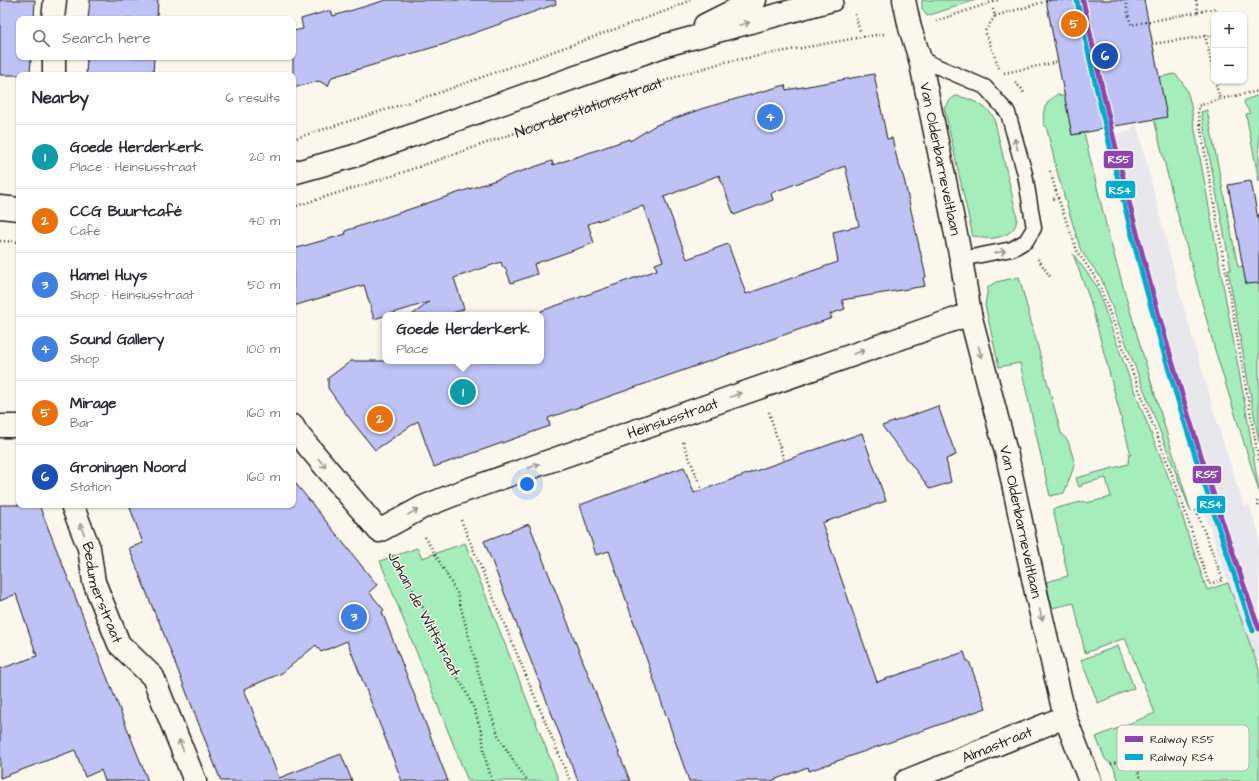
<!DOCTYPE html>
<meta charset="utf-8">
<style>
body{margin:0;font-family:"Architects Daughter",sans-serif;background:#f7f7f7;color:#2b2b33}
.controls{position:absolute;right:12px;top:12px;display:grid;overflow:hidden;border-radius:8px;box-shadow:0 1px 3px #0004}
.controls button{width:36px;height:36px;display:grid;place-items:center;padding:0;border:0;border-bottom:1px solid #e1e1e2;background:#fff;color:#2b2b33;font:20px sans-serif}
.you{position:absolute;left:527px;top:484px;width:14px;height:14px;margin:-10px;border:3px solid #fff;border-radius:50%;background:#1a73e8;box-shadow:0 0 0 6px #1a73e833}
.badge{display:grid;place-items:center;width:26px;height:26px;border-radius:50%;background:#d1495b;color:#fff;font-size:13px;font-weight:700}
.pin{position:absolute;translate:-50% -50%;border:2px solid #fff;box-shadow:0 1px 4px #0006}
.popup{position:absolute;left:382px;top:312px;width:162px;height:52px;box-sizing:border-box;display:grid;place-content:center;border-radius:8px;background:#fff;filter:drop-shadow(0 1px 3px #0005);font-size:13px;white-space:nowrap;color:#7c7c81}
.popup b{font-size:15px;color:#2b2b33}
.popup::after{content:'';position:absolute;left:50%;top:100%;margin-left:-8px;border:8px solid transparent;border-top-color:#fff}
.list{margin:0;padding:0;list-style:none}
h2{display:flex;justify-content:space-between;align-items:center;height:52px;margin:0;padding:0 16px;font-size:17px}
h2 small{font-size:13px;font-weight:400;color:#7c7c81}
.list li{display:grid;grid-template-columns:26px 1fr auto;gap:12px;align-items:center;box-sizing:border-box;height:64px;padding:0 16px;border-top:1px solid #e1e1e2}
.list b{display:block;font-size:15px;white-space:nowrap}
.list p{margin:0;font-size:13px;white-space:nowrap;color:#7c7c81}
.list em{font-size:13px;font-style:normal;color:#7c7c81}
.icon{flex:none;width:22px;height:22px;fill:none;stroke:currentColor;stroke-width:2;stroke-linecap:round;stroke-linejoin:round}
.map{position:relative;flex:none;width:1259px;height:781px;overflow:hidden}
.search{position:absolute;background:#fff;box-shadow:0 1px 3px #0004;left:16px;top:16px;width:280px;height:44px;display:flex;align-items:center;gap:10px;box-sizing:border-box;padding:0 14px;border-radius:8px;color:#7c7c81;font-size:15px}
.panel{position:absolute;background:#fff;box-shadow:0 1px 3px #0004;left:16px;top:72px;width:280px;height:436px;border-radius:8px}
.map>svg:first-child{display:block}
.built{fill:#e9e7ee}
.green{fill:#a5eebc;stroke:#60856c}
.building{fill:#bfc2f4;stroke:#1c1c1c;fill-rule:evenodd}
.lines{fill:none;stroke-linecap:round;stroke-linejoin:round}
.service-casing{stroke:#1c1c1c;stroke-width:17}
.minor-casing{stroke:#1c1c1c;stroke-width:25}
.tertiary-casing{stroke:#1c1c1c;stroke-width:25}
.path{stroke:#1c1c1c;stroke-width:2.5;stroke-dasharray:1 3;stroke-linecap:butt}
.service{stroke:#fbf7ec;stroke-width:14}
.minor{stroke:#fbf7ec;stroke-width:22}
.tertiary{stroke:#fbf7ec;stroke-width:22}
.rail-1-casing{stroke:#fbf7ec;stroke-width:8}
.rail-2-casing{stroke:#fbf7ec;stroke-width:8}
.rail-1{stroke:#8e44ad;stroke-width:5}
.rail-2{stroke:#00a9ce;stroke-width:5}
.oneway{stroke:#97948e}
.labels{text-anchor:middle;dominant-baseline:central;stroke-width:3;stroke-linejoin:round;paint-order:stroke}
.street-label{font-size:15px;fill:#1c1c1c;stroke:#fbf7ec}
.key{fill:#fbf7ec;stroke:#b8b5ae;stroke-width:1}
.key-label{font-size:11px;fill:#1c1c1c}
.line-badge{stroke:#fbf7ec;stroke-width:1.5}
.badge-label{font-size:11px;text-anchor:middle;font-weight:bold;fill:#fff}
</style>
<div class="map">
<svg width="1259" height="781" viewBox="0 0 1259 781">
<rect width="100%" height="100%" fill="#fbf7ec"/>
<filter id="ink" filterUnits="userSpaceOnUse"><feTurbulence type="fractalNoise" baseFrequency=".025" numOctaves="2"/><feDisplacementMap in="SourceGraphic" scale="8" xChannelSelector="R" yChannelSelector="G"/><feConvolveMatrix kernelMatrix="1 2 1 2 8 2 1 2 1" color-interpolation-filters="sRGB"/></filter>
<g filter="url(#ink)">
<path class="built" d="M1136 122 1180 294 1221 435 1244 506 1249 505 1259 533V669L1228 583 1204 510 1209 508 1150 312 1118 195 1102 129 1112 135 1130 131Z"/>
<path class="green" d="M922 0H976L927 16 922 9Z
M1175 74C1188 85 1191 103 1193 119L1247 416 1259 491 1215 350 1174 201 1154 119 1159 77Z
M1058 94 1060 96H1065L1072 135 1084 133C1092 166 1100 200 1108 233 1134 327 1162 419 1191 512L1101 278 1081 251 1059 179 1046 126H1044C1042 110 1044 103 1058 94Z
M1259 95V181L1246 114 1250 113 1244 103 1245 100Z
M956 96C968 97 989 107 994 118L1017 216C1017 220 1016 225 1014 228 1008 238 985 241 976 236L973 237 944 107 947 106C949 101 951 98 956 96Z
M1207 110 1238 267 1259 264V442L1228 270H1231L1201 112Z
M1073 254 1096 285 1130 380 1178 501 1188 535 1207 590 1228 583 1259 669V781H1119L1113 766 1105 759 1096 737 1155 713 1125 638 1085 653 1074 603 1052 608 1046 582 1068 576 1053 509 1085 501 1086 503 1111 497 1106 478 1082 484V486L1079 487 1076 478 1128 464 1129 453V455H1131L1090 300Z
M1019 277 1061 433 1068 441 1075 464 1064 493 1050 496 1020 363 999 367 985 305 988 287 996 282Z
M465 543 559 781H468L380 561 417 548 422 558Z
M1118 646 1134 688 1098 703 1081 660Z"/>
<path class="building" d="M0 0H35L34 19H19V57H31L30 75H0Z
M90 0H158L157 19H88Z
M386 0H555L556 4 449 42 448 43 332 77 328 86 319 81 293 88V31L303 29 301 19 331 10 333 16Z
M1046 0H1144L1167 117 1098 129V130L1072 135Z
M87 57H154L153 75H86Z
M874 74 887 139 892 138 897 159 904 179 926 277 923 278 925 286 842 300 845 309 830 314 832 318 548 418 550 426 434 467 418 421 375 450 347 415 328 388V378L351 361H541V311L657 270 655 264 663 261 643 206 588 224 594 243 534 264 537 274 511 283 505 267 503 268 501 262 454 278 464 309 448 315H412L429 302 374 319 364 285 293 306V249L346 234 345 231 552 161 553 165 629 139 630 141 656 125 704 108 785 85 786 90ZM845 166 859 226 833 232 838 262 746 294 728 244 687 259 664 197 719 175 734 215 773 200 771 193Z
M1251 181 1259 224V283L1246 284 1228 185Z
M938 406 956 455 946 459 951 482 930 489 882 426Z
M862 433 886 501 822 523 877 682 964 652 967 661H969L986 708 809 771 808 767 771 781H689L609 551 596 555 580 505 684 467 694 493Z
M293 480 377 585 369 592 384 610 382 612 448 781H402L347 641 321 652 316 645 282 673 244 689 279 778 341 754 352 781H221L158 619H157L129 548 143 543 129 505H293Z
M0 505H39L148 781H105L101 770 85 777 75 750 0 778V669L37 656 16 594 0 601Z
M529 524 609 727 630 781H578L484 541Z"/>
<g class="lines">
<defs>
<path id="service" d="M920 59 985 87 1008 113 1025 174 1034 228 1026 241 1012 249 961 259"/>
<g id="minor">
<path id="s2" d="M904 0 910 28 920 59 961 259 970 314 1008 460 1037 597 1065 717 1090 781"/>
<path d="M53 19 55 0"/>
<path d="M54 57V75"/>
<path d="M0 426H19"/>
<path id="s3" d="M293 426 297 433 379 531 423 507 458 493 970 314"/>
<path id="s4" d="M72 505 89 548 94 582 119 644 153 677 195 781"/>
<path id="s5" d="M906 781 1065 717"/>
</g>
<path id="tertiary" d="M705 25 755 0
M293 173 354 156 666 45 832 0
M0 207 19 209"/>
</defs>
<use href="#service" class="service-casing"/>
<use href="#minor" class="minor-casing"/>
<use href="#tertiary" class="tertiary-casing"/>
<g class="path">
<path d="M1125 0 1131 25 1198 12"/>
<path d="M1196 0 1198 12 1216 8 1217 15"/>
<path d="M993 9 995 16 985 31 999 68"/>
<path d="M855 14 860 31"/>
<path d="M995 16 1051 0"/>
<path d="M936 21 998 0"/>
<path d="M1205 35 1214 75"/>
<path d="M1152 44 1214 35"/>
<path d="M1004 73 1058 62"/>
<path d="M1215 81 1220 99 1198 106V113L1259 462"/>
<path d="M1015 83 1021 88 1025 95"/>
<path d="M1220 99 1259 91"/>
<path d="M293 139 438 93 671 9 690 0"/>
<path d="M1050 171 1058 198 1053 199"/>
<path d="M1058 198 1078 253 1097 280 1178 490 1209 584 1223 580 1196 510"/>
<path id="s1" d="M293 207 395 175 687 73 725 62 862 37 884 34"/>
<path d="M0 241 19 242"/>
<path d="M1038 259 1051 278"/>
<path d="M769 412 784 461"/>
<path d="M683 442 702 490"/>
<path d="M1257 501 1259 508"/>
<path d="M461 520 570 781"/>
<path d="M425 537 435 554 457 593 486 701 499 737 516 765 528 781"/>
<path d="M392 555 432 623 451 667 464 688 474 709 482 733 485 757 492 781"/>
<path d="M1111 764 1132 756 1142 781"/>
</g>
<use href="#service" class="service"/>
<use href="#minor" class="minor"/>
<use href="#tertiary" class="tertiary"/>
<defs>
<path id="rail-1" d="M1083 0C1105 106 1130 211 1159 316 1189 422 1223 526 1259 629"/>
<path id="rail-2" d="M1077 1C1100 108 1125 213 1154 318 1183 423 1218 527 1253 631"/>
</defs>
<use href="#rail-1" class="rail-1-casing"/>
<use href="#rail-2" class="rail-2-casing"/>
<use href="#rail-1" class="rail-1"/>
<use href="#rail-2" class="rail-2"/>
</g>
<defs><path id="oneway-shaft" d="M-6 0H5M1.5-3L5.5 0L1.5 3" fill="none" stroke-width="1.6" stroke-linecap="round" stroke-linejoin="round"/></defs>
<g class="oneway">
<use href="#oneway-shaft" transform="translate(744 24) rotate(-15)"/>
<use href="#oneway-shaft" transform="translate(1016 144) rotate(-105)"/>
<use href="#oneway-shaft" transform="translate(1000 252) rotate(-12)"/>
<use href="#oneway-shaft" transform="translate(859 352) rotate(-19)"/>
<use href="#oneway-shaft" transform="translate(980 352) rotate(75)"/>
<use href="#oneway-shaft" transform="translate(736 395) rotate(-20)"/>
<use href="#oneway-shaft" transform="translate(322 463) rotate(50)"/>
<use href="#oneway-shaft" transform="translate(534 466) rotate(-19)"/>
<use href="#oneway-shaft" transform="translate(413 512) rotate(-29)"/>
<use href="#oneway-shaft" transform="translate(82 529) rotate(-112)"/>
<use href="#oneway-shaft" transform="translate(1041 615) rotate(77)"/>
<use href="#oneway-shaft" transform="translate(181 745) rotate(-112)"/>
</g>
</g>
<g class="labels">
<g class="street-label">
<text stroke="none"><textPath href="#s1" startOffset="312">Noorderstationsstraat</textPath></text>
<text stroke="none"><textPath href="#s2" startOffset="163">Van Oldenbarneveltlaan</textPath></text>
<text stroke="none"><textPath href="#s3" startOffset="451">Heinsiusstraat</textPath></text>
<text stroke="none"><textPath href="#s2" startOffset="535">Van Oldenbarneveltlaan</textPath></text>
<text stroke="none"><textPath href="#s4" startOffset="93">Bedumerstraat</textPath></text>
<text transform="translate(424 614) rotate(62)">Johan de Wittstraat</text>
<text stroke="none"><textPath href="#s5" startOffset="98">Almastraat</textPath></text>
</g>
</g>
<rect x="1117" y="725" width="132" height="46" rx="6" class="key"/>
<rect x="1125" y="736" width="18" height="6" fill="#8e44ad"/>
<rect x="1125" y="754" width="18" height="6" fill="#00a9ce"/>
<g class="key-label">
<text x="1150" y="743">Railway RS5</text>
<text x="1150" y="761">Railway RS4</text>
</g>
<g class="line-badge">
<rect x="1103" y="150" width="31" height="19" rx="4" fill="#8e44ad"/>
<rect x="1105" y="180" width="31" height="19" rx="4" fill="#00a9ce"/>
<rect x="1192" y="465" width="30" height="19" rx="4" fill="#8e44ad"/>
<rect x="1196" y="495" width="30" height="19" rx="4" fill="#00a9ce"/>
</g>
<g class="badge-label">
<text x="1119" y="163">RS5</text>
<text x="1120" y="194">RS4</text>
<text x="1207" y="478">RS5</text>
<text x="1211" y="508">RS4</text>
</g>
</svg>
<div class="controls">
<button>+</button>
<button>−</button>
</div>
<div class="you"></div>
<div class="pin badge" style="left:463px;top:392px;background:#0f9aa8">1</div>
<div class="popup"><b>Goede Herderkerk</b>Place</div>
<div class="pin badge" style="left:380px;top:419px;background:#e8710a">2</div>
<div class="pin badge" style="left:354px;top:617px;background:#3f7fe0">3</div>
<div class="pin badge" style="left:770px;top:117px;background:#3f7fe0">4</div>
<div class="pin badge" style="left:1074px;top:24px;background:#e8710a">5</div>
<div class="pin badge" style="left:1105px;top:56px;background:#1a4fb4">6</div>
<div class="search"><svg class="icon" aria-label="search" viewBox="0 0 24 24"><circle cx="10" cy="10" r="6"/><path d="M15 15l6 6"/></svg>Search here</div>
<section class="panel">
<h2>Nearby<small>6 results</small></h2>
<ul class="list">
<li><span class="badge" style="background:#0f9aa8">1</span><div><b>Goede Herderkerk</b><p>Place · Heinsiusstraat</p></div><em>20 m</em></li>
<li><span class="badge" style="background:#e8710a">2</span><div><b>CCG Buurtcafé</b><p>Café</p></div><em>40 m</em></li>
<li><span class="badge" style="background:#3f7fe0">3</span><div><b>Hamel Huys</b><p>Shop · Heinsiusstraat</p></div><em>50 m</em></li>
<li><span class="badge" style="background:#3f7fe0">4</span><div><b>Sound Gallery</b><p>Shop</p></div><em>100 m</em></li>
<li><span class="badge" style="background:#e8710a">5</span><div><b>Mirage</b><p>Bar</p></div><em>160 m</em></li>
<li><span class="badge" style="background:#1a4fb4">6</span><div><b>Groningen Noord</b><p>Station</p></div><em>160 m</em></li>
</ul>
</section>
</div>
